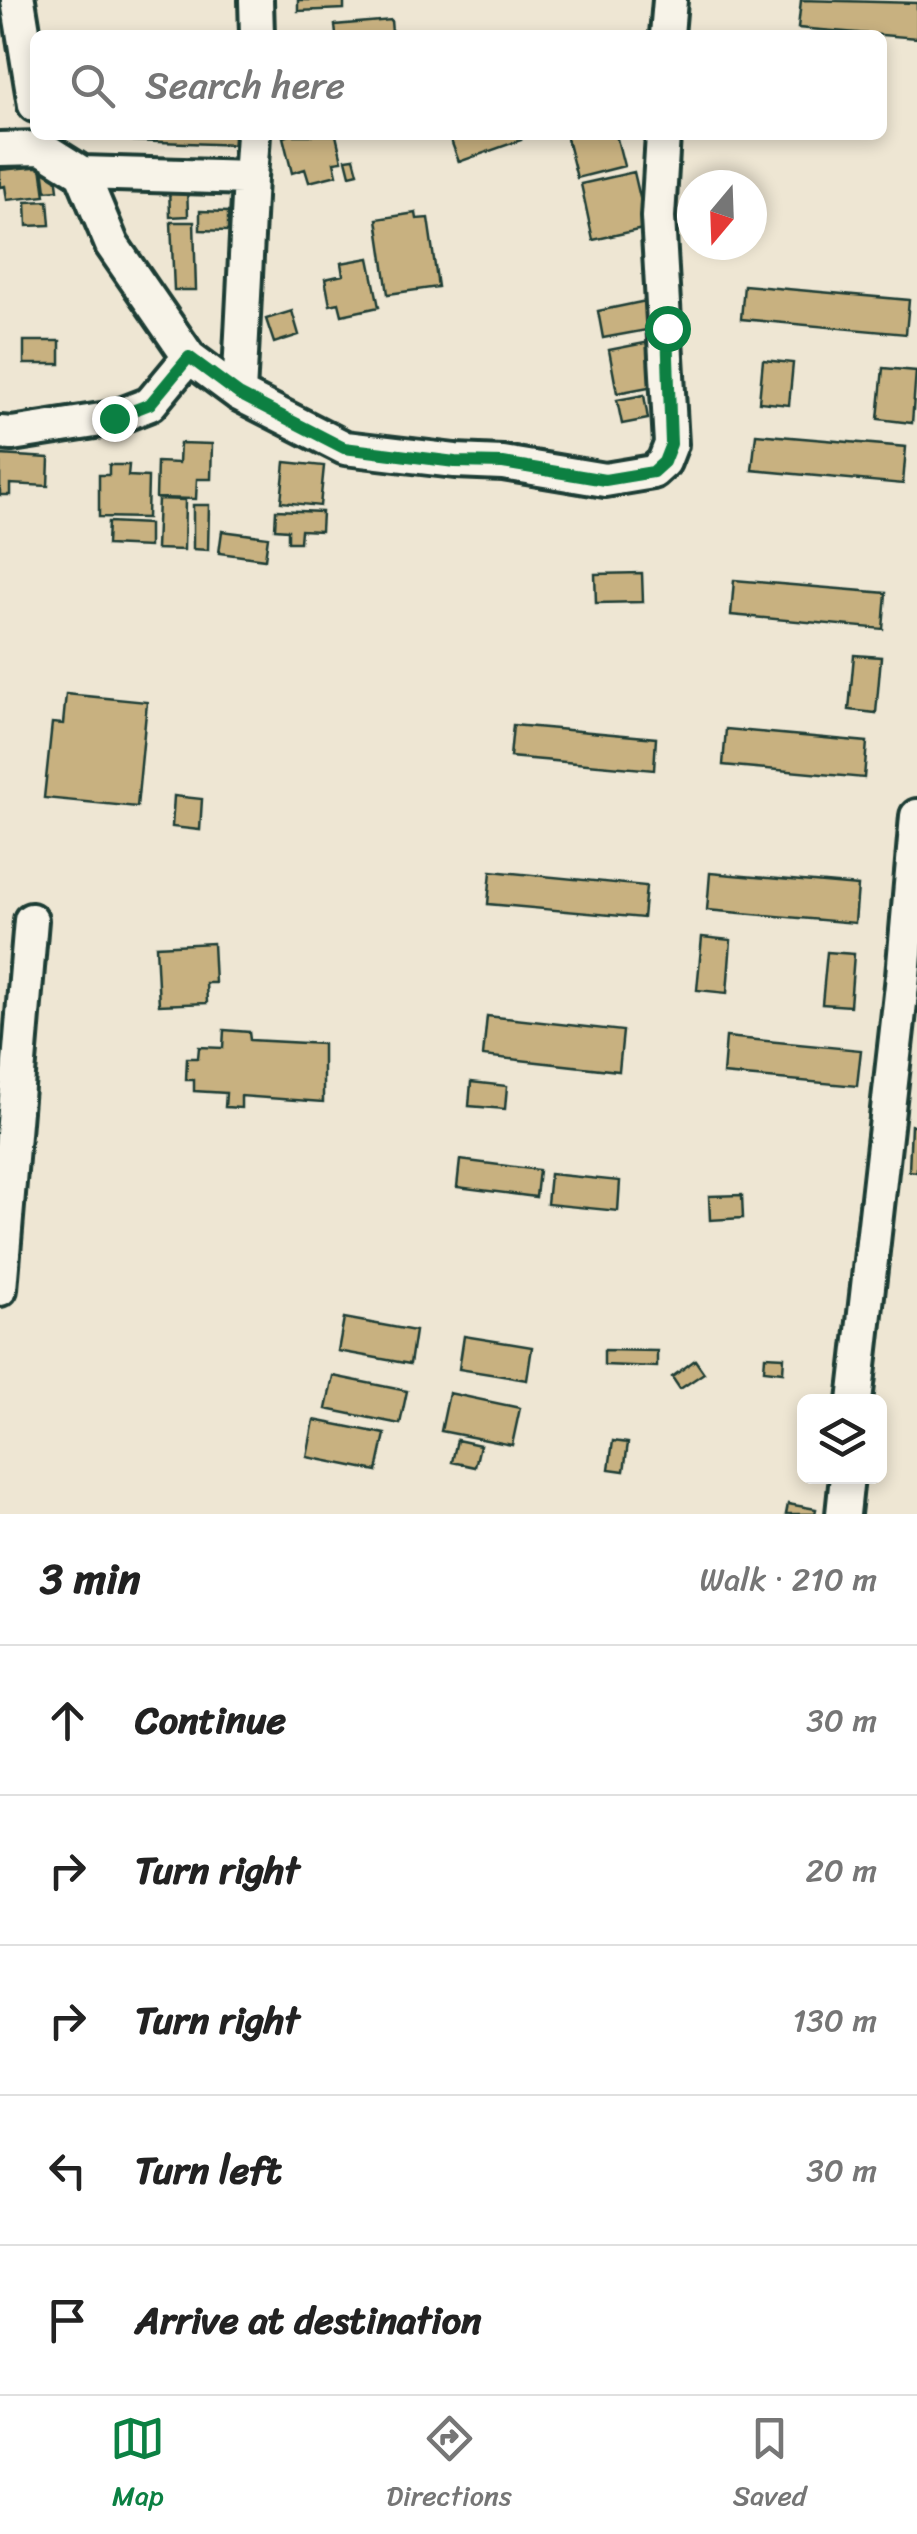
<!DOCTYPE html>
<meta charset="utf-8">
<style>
body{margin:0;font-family:Sriracha,sans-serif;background:#f2f2f2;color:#222}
.controls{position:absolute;right:30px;bottom:30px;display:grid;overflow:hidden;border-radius:15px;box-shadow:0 5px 15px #0003}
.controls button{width:90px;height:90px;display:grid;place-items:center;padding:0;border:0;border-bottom:2px solid #e0e0e0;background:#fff;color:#222;font:50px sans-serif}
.compass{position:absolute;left:677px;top:170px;width:90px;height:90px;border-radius:50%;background:#fff;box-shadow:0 5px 15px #0003;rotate:199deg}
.stop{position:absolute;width:30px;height:30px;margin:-22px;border:8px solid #0b8043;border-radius:50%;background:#fff}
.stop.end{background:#0b8043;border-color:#fff;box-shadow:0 2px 10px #0008}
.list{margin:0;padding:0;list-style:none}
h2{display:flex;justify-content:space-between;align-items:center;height:130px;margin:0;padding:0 40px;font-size:42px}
h2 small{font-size:32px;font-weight:400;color:#767676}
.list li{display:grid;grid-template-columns:65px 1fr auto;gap:30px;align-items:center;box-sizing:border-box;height:150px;padding:0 40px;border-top:2px solid #e0e0e0}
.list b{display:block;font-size:38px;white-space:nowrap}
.list em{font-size:32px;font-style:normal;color:#767676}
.icon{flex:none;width:55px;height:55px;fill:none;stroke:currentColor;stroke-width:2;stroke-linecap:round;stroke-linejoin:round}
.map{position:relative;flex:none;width:917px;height:1514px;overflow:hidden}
.search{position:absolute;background:#fff;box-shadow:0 5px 15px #0003;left:30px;right:30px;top:30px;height:110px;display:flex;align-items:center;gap:25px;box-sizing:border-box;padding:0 35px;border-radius:15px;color:#767676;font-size:38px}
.sheet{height:880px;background:#fff}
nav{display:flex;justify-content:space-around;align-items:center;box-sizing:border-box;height:140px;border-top:2px solid #e0e0e0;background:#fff;font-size:28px;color:#767676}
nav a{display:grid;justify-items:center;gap:5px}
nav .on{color:#0b8043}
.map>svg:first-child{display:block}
.building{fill:#c8b180;stroke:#1f3d34;stroke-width:2.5}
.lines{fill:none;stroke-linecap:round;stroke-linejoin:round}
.minor-casing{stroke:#1f3d34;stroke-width:40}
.minor{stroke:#f7f3e8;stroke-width:32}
.route{stroke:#0b8043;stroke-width:12}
</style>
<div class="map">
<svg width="917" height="1514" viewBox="0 0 917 1514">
<rect width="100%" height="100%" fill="#eee6d3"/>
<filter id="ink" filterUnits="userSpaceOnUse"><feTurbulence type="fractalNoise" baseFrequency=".01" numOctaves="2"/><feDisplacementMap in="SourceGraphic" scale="20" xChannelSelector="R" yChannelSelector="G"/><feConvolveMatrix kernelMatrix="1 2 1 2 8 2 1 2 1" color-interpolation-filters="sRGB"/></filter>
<g filter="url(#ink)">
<path class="building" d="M298 0H344V9L298 11Z
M801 0 917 3V38L798 28Z
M391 20 392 33 400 35H336L335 25Z
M134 135H240L239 145 134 141Z
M290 135H336L342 161 334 162 337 175 309 182 305 169 292 173 283 137Z
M449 135H519L521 140 459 162Z
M566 135H616L624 166 577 178Z
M354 158 358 173 350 175 346 159Z
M41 166 45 196 7 200 5 186 0 187V170Z
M43 167H55L58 190 46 191Z
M634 172 647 228 593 240 581 184Z
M169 184H187L188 216 170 217Z
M48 201 50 225 27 226 26 202Z
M200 211 228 212V231L200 230Z
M416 213 417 219 428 218 438 287 388 294 377 219Z
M171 222H194L196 290H174Z
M369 258 379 307 342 315 339 303 330 305 325 279 343 275 341 263Z
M744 285 909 300 906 334 741 319Z
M646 301 652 329 603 338 598 311Z
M292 311 299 335 274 343 266 319Z
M24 341H60V364H24Z
M650 342 659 385 617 393 609 350Z
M763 360 793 363 789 405 759 402Z
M883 368 916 371 912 423 878 419Z
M644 395 648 419 622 424 617 400Z
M756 434 906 447 903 484 752 470Z
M180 443 212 444 211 479H197L196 499 156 498 157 462 179 463Z
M0 455 49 458 48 486 10 484V495H0Z
M285 462 324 466 320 506 281 502Z
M109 465H129L128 476 148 477 147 518 99 517V475H109Z
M158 499 185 500 184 550 156 549Z
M193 505H209L208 550 193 549Z
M276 510 322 512 321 531 301 530 300 542H288V530L275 529Z
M108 522 149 524V547L107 545Z
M222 531 268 537 265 559 219 553Z
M642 573 643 602 596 603 595 574Z
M734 580 886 593 883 629 731 615Z
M854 655 881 657 876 713 849 710Z
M66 694 147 702 137 807 44 798 52 723 63 724Z
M513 725 656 738 654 770 510 757Z
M726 729 867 742 864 778 723 765Z
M174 796 202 799 200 830 172 827Z
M491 871 646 886 643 918 488 904Z
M710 873 858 886 855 923 707 910Z
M702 937 731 940 727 993 697 990Z
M213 943 215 983H206L207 1003 159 1005 156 946Z
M827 952 854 954 850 1006 822 1004Z
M487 1016 623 1031 619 1071 483 1056Z
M224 1030 249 1032 250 1040 323 1044V1102L241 1096V1108L225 1107 226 1093 194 1091V1080H186L187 1058H198L199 1047 223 1048Z
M726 1037 861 1050 857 1086 723 1074Z
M471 1082 507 1086 505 1109 469 1106Z
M911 1125H917V1172L909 1171Z
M460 1160 539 1170 536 1197 457 1187Z
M550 1174 620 1181 618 1211 547 1204Z
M742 1195 743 1218 710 1220 709 1196Z
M344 1318 415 1331 410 1364 338 1351Z
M464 1336 532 1347 527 1380 459 1369Z
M604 1350 657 1351V1367L604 1365Z
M765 1356 784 1357 783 1372 764 1370Z
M695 1360 704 1373 680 1389 672 1377Z
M333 1376 407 1391 400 1424 326 1409Z
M449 1393 520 1408 512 1445 441 1431Z
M314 1420 385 1434 377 1471 307 1457Z
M457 1440 480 1445 475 1467 452 1462Z
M613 1441 628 1443 624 1471 609 1469Z
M788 1504 816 1509 815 1514H786Z"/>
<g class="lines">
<defs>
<path id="minor" d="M18 0 35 105
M256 0 257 35
M667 35 670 0
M0 149 42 148 82 173 250 178 253 135
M82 173 112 245 189 357 239 394 345 448 455 461 503 463 605 480 653 472 664 462 671 444 658 217 663 135
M239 394 250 178
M0 433 12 434 114 418 150 404 189 357
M0 1289 31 920
M855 1402 903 976 917 816
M843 1514 847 1476"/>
</defs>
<use href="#minor" class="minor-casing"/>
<use href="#minor" class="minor"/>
</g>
</g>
<g class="lines" filter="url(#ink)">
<path class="route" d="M114 418 150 404 189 357 239 394 344 448 455 462 503 463 605 480 653 472 664 462 671 444 667 328"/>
</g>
</svg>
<div class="controls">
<button><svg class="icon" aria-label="layers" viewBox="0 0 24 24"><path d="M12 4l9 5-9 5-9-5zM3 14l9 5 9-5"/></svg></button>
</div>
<svg class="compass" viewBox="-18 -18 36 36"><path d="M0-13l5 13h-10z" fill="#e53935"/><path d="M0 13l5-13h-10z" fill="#767676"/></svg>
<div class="stop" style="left:667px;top:328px"></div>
<div class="stop end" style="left:114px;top:418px"></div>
<div class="search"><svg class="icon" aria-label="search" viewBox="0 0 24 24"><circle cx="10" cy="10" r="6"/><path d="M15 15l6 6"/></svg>Search here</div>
</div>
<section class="sheet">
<h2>3 min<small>Walk · 210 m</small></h2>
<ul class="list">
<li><svg class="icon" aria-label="ahead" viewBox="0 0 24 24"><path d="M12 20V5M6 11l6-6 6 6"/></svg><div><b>Continue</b></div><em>30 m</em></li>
<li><svg class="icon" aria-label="right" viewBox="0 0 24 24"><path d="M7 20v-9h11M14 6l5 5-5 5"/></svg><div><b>Turn right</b></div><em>20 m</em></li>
<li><svg class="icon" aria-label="right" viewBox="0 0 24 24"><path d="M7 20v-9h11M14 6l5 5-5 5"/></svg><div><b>Turn right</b></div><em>130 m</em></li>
<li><svg class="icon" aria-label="left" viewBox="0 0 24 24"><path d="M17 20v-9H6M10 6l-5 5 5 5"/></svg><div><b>Turn left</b></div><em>30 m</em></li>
<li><svg class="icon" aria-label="arrive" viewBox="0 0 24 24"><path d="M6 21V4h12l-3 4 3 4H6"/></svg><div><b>Arrive at destination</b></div></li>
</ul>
</section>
<nav>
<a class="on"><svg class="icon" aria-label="map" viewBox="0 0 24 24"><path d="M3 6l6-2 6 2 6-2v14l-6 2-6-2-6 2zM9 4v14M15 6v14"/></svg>Map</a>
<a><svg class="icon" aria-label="directions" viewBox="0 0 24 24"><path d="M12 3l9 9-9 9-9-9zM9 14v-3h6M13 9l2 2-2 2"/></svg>Directions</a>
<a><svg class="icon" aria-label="saved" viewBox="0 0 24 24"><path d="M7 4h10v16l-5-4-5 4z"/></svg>Saved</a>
</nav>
